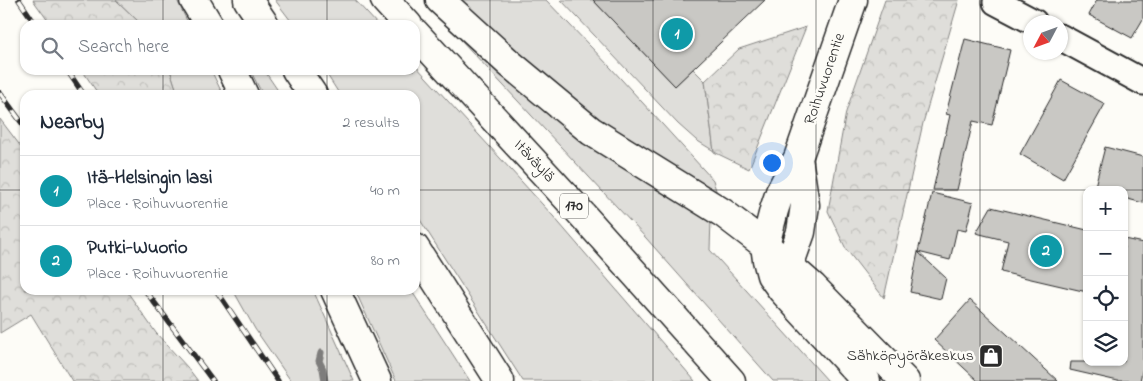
<!DOCTYPE html>
<meta charset="utf-8">
<style>
body{margin:0;font-family:"Indie Flower",sans-serif;background:#f2f2f3;color:#1f2937}
.controls{position:absolute;right:15px;bottom:15px;display:grid;overflow:hidden;border-radius:10px;box-shadow:0 1px 4px #0004}
.controls button{width:45px;height:45px;display:grid;place-items:center;padding:0;border:0;border-bottom:1px solid #e0e1e3;background:#fff;color:#1f2937;font:25px sans-serif}
.compass{position:absolute;left:1023px;top:15px;width:45px;height:45px;border-radius:50%;background:#fff;box-shadow:0 1px 4px #0004;rotate:229deg}
.you{position:absolute;left:771px;top:162px;width:18px;height:18px;margin:-12px;border:4px solid #fff;border-radius:50%;background:#1a73e8;box-shadow:0 0 0 8px #1a73e833}
.badge{display:grid;place-items:center;width:32px;height:32px;border-radius:50%;background:#2b2b2b;color:#fff;font-size:16px;font-weight:700}
.pin{position:absolute;translate:-50% -50%;border:2px solid #fff;box-shadow:0 1px 5px #0006}
.list{margin:0;padding:0;list-style:none}
h2{display:flex;justify-content:space-between;align-items:center;height:65px;margin:0;padding:0 20px;font-size:21px}
h2 small{font-size:16px;font-weight:400;color:#747a83}
.list li{display:grid;grid-template-columns:32px 1fr auto;gap:15px;align-items:center;box-sizing:border-box;height:70px;padding:0 20px;border-top:1px solid #e0e1e3}
.list b{display:block;font-size:19px;white-space:nowrap}
.list p{margin:0;font-size:16px;white-space:nowrap;color:#747a83}
.list em{font-size:16px;font-style:normal;color:#747a83}
.icon{flex:none;width:28px;height:28px;fill:none;stroke:currentColor;stroke-width:2;stroke-linecap:round;stroke-linejoin:round}
.map{position:relative;flex:none;width:1143px;height:381px;overflow:hidden}
.search{position:absolute;background:#fff;box-shadow:0 1px 4px #0004;left:20px;top:20px;width:400px;height:55px;display:flex;align-items:center;gap:12px;box-sizing:border-box;padding:0 18px;border-radius:15px;color:#747a83;font-size:19px}
.panel{position:absolute;background:#fff;box-shadow:0 1px 4px #0004;left:20px;top:90px;width:400px;height:205px;border-radius:15px}
.map>svg:first-child{display:block}
.grass{fill:#dfdeda;stroke:#858482}
.forest{fill:url(#forest-crowns);stroke:#858482}
.lines{fill:none;stroke-linecap:round;stroke-linejoin:round}
.stream{stroke:#7e7d7b;stroke-width:7}
.building{fill:#c9c8c4;stroke:#2b2b2b}
.minor-casing{stroke:#2b2b2b;stroke-width:29}
.secondary-casing{stroke:#2b2b2b;stroke-width:31}
.trunk-casing{stroke:#2b2b2b;stroke-width:31}
.minor{stroke:#fdfcf7;stroke-width:25}
.secondary{stroke:#fdfcf7;stroke-width:28}
.trunk{stroke:#fdfcf7;stroke-width:28}
.rail-casing{stroke:#2b2b2b;stroke-width:5.5}
.rail{stroke:#fdfcf7;stroke-width:4;stroke-dasharray:11;stroke-linecap:butt}
.grid{fill:none;stroke:#2b2b2b;stroke-width:1;stroke-opacity:0.55}
.labels{text-anchor:middle;dominant-baseline:central;stroke-width:5;stroke-linejoin:round;paint-order:stroke}
.shield{fill:#fdfcf7;stroke:#6a6a68;stroke-width:1}
.shield-label{font-size:15px;font-weight:bold;fill:#2b2b2b}
.street-label{font-size:16px;fill:#2b2b2b;stroke:#fdfcf7}
.poi-label{font-size:16px;fill:#2b2b2b;stroke:#fdfcf7;text-anchor:end}
</style>
<div class="map">
<svg width="1143" height="381" viewBox="0 0 1143 381">
<defs>
<pattern id="forest-crowns" width="20" height="18" patternUnits="userSpaceOnUse" patternTransform="scale(1.25)"><rect width="20" height="18" fill="#dfdeda"/><path d="M2 6a3 3 0 1 1 6 0M12 15a3 3 0 1 1 6 0" fill="none" stroke="#c0bfbb"/></pattern>
</defs>
<rect width="100%" height="100%" fill="#fdfcf7"/>
<filter id="ink" filterUnits="userSpaceOnUse"><feTurbulence type="fractalNoise" baseFrequency=".02" numOctaves="2"/><feDisplacementMap in="SourceGraphic" scale="10" xChannelSelector="R" yChannelSelector="G"/><feConvolveMatrix kernelMatrix="1 2 1 2 8 2 1 2 1" color-interpolation-filters="sRGB"/></filter>
<g filter="url(#ink)">
<path class="grass" d="M116 0H177L189 25H142Z
M275 0H355L378 25H294Z
M461 0H546L611 68 713 180 717 194 618 133 575 100 512 47Z
M561 0H593L675 86 693 69 705 81 714 151 696 140 678 124Z
M460 39 524 91 711 218 710 250 828 381H773L646 238Z
M415 65 553 216 695 381H523L415 212V95H340L324 70H415Z
M170 70H211L223 95H178Z
M250 70H264L281 95H263Z
M233 290H313L354 381H291L255 329Z
M355 290H411L470 381H396Z"/>
<path class="forest" d="M33 0H116L142 25H51Z
M885 0H959L923 123 884 298 846 249 828 211 846 112Z
M806 27 749 169 714 152 705 81 739 49Z
M82 70H170L178 95H99Z
M0 119 25 152V290H126L156 333 188 368 198 381H72L31 314 0 333Z"/>
<g class="lines">
<path class="stream" d="M321 353 319 361 323 369 325 381"/>
</g>
<path class="building" d="M593 0H765L675 86Z
M1097 0H1143V19L1132 38 1089 15Z
M965 39 1010 50 992 125 973 121 957 190H933L950 115 946 114Z
M1061 80 1105 104 1063 179 1020 154Z
M1105 147 1143 157V203L1124 198V190H1094Z
M932 193 973 203 966 231 957 229 950 260 918 252Z
M991 207 1087 230V292L1001 272 1008 241 976 233Z
M1124 239 1143 243V367L1140 381H1118L1070 370 1071 362H1124Z
M918 252 946 278 941 299 910 292Z
M970 300 1058 381H978L934 340Z"/>
<g class="lines">
<defs>
<path id="minor" d="M996 2 1034 22
M1060 37 1143 82"/>
<path id="secondary" d="M853 0 798 158 780 192 774 210 765 245 767 260 771 275 782 290 866 381
M798 158 805 205 801 232 789 266 813 287 905 381"/>
<path id="trunk" d="M194 0 209 25
M248 0 265 25
M385 0 408 25
M440 0 509 63 591 131 723 213 765 245 789 266
M415 33 569 200 731 381
M232 70 244 95
M296 70 313 95
M415 248 500 381
M335 290 377 381"/>
</defs>
<use href="#minor" class="minor-casing"/>
<use href="#secondary" class="secondary-casing"/>
<use href="#trunk" class="trunk-casing"/>
<use href="#minor" class="minor"/>
<use href="#secondary" class="secondary"/>
<use href="#trunk" class="trunk"/>
<defs>
<path id="rail" d="M19 0 36 25
M67 70 84 95
M0 93 25 127
M145 290 213 381
M216 290 278 381"/>
</defs>
<use href="#rail" class="rail-casing"/>
<use href="#rail" class="rail"/>
</g>
</g>
<path class="grid" d="M163 0V25M327 0V25M490 0V381M653 0V381M816 0V381M980 0V381M163 70V95M327 70V95M0 190H25M415 190H1087M1124 190H1143M163 290V381M327 290V381"/>
<defs>
<symbol id="shop-square" viewBox="-11 -11 22 22"><rect x="-9" y="-9" width="18" height="18" rx="4" fill="#2b2b2b" stroke="#fdfcf7"/><path d="M-5-2.5h2.3a2.7 3.5 0 0 1 5.4 0H5L5.5 6h-11ZM-1.5-2.5h3a1.5 2.3 0 0 0-3 0Z" fill="#fff"/></symbol>
</defs>
<g fill-rule="evenodd">
<use href="#shop-square" x="977" y="342" width="28" height="28"/>
</g>
<g class="labels">
<rect class="shield" x="560" y="193.5" width="28" height="25" rx="4"/>
<g class="shield-label">
<text x="574" y="206">170</text>
</g>
<g class="street-label">
<text transform="translate(825 79) rotate(-71)">Roihuvuorentie</text>
<text transform="translate(534 161) rotate(47)">Itäväylä</text>
</g>
<g class="poi-label">
<text x="974" y="356">Sähköpyöräkeskus</text>
</g>
</g>
</svg>
<div class="controls">
<button>+</button>
<button>−</button>
<button><svg class="icon" aria-label="locate" viewBox="0 0 24 24"><circle cx="12" cy="12" r="6"/><path d="M12 2v4M12 18v4M2 12h4M18 12h4"/></svg></button>
<button><svg class="icon" aria-label="layers" viewBox="0 0 24 24"><path d="M12 4l9 5-9 5-9-5zM3 14l9 5 9-5"/></svg></button>
</div>
<svg class="compass" viewBox="-18 -18 36 36"><path d="M0-13l5 13h-10z" fill="#e53935"/><path d="M0 13l5-13h-10z" fill="#747a83"/></svg>
<div class="you"></div>
<div class="pin badge" style="left:677px;top:34px;background:#0f9aa8">1</div>
<div class="pin badge" style="left:1046px;top:251px;background:#0f9aa8">2</div>
<div class="search"><svg class="icon" aria-label="search" viewBox="0 0 24 24"><circle cx="10" cy="10" r="6"/><path d="M15 15l6 6"/></svg>Search here</div>
<section class="panel">
<h2>Nearby<small>2 results</small></h2>
<ul class="list">
<li><span class="badge" style="background:#0f9aa8">1</span><div><b>Itä-Helsingin lasi</b><p>Place · Roihuvuorentie</p></div><em>40 m</em></li>
<li><span class="badge" style="background:#0f9aa8">2</span><div><b>Putki-Wuorio</b><p>Place · Roihuvuorentie</p></div><em>80 m</em></li>
</ul>
</section>
</div>
